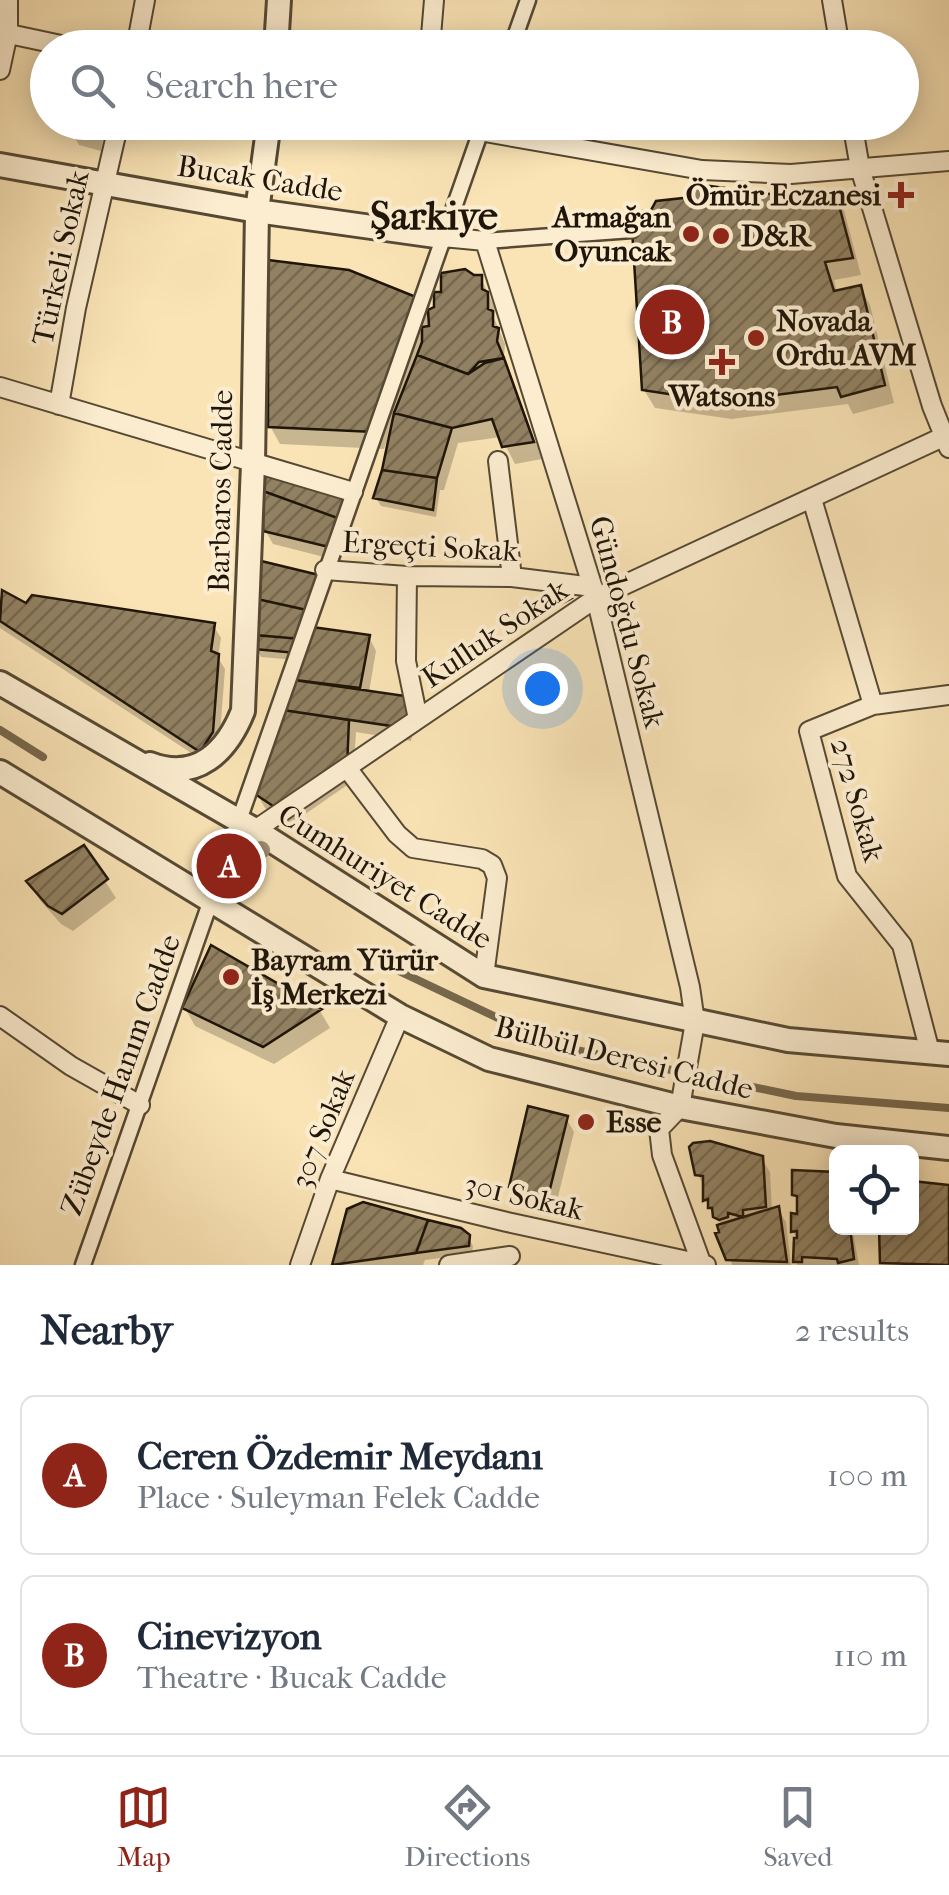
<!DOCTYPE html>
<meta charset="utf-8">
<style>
body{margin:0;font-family:"IM FELL French Canon",serif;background:#f2f2f3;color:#1f2937}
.controls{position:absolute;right:30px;bottom:30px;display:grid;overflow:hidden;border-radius:15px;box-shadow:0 5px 25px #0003}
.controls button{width:90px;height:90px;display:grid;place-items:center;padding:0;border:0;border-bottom:2px solid #e0e1e3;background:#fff;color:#1f2937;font:50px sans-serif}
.you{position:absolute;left:542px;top:688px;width:35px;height:35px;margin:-25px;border:8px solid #fff;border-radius:50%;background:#1a73e8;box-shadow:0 0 0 15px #1a73e833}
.badge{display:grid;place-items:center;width:65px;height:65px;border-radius:50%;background:#8f2418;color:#fff;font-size:32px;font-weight:700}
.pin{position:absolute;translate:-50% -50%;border:5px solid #fff;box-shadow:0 2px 10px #0006}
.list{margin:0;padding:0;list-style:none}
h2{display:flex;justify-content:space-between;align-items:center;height:130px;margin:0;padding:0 40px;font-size:42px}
h2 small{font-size:32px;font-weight:400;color:#747a83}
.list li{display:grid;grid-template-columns:65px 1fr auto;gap:30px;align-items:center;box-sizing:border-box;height:160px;margin:0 20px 20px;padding:0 20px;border:2px solid #e0e1e3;border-radius:15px}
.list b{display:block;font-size:38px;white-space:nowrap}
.list p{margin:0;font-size:32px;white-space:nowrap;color:#747a83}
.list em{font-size:32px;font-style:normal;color:#747a83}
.icon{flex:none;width:55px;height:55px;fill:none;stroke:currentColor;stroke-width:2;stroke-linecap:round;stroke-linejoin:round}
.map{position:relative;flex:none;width:949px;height:1265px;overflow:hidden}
.search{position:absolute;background:#fff;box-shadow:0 5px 25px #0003;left:30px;right:30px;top:30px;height:110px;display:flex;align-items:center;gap:25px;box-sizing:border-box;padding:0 35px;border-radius:55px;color:#747a83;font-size:38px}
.sheet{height:490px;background:#fff}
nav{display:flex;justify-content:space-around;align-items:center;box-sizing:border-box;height:140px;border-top:2px solid #e0e1e3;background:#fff;font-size:28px;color:#747a83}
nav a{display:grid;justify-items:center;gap:5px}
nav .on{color:#8f2418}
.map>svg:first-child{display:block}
.shadow{fill:#0003}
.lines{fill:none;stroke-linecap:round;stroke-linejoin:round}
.stream{stroke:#76674d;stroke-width:8}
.building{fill:url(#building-hatch);stroke:#1f1508;stroke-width:2.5}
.pedestrian-casing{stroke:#564934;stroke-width:19}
.minor-casing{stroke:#564934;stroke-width:22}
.tertiary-casing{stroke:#564934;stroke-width:28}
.pedestrian{stroke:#fcedd0;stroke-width:14}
.minor{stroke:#fcedd0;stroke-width:18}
.tertiary{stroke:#fcedd0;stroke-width:22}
.tree{fill:#a59372}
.poi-dot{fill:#8f2418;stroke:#fcedd0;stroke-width:4}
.labels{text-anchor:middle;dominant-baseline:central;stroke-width:8;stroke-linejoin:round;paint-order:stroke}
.street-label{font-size:30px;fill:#1f1508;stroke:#fcedd0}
.poi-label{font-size:30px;font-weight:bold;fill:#1f1508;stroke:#fcedd0;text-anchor:start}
.district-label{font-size:40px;font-weight:bold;fill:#1f1508;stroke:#fcedd0}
</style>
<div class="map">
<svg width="949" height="1265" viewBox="0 0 949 1265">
<defs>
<pattern id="building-hatch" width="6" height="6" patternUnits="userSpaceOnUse" patternTransform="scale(2.5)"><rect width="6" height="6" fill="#918162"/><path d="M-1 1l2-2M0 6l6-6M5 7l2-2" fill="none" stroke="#76684f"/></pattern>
</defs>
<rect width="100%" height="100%" fill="#fae4b6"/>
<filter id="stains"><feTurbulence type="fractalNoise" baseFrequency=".002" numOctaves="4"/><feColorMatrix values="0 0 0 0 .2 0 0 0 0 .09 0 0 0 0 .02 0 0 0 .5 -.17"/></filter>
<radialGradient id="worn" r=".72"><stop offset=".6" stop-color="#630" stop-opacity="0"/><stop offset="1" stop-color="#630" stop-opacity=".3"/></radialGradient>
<path class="shadow" d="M70 122H95L103 138 101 151 79 145 69 127Z
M834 192 844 210 861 275 834 280 837 293 860 287 870 305 894 403 853 414 848 404 732 419 655 408 644 390 770 196Z
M481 278 495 308 494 318 505 344 504 356 542 459 515 464 501 437 458 443 444 490H440L436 517 381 506 376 498 392 436 389 435 384 449 280 444 270 426 420 301 431 320Z
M265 530H346L349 535 340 561 273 544Z
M3 593 27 606 213 625 221 638 218 658 225 669 219 747 208 764 0 628V598Z
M311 629 369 637 376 651 369 692 418 712 411 741 356 732 353 781 291 824 265 808 257 794 296 660 261 657 256 648Z
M84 849 116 898 73 931 61 924 39 899 29 882Z
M212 949 320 1011 330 1028 274 1064 195 1026 185 1008Z
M566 1118 574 1132 555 1209 519 1200 512 1186Z
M762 1159 770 1172 772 1211 778 1209 786 1222 791 1265H732L722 1226 705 1200 706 1189 697 1174Z
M795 1173 836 1175V1228H852L859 1265H797L798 1241 793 1231 800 1217 799 1204 794 1195Z
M912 1184 949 1188V1265L882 1263 881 1228H912Z
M350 1211 468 1237 473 1246 472 1254 425 1260 423 1265H335Z"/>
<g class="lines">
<path class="stream" d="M0 730 43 757
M384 964 557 1046 796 1096 949 1108"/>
</g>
<path class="building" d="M68 122H94L92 135 70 130 66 128Z
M695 184 770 194 835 190 853 258 825 262 834 291 861 285 885 385 841 397 837 387 721 402 642 390 631 212 651 210 656 201 692 197Z
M268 260 349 270 421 299 374 432 268 427Z
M465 269 474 275H482V289L488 292V309L493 311V326L499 328 497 341 504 358 479 362 468 374 417 355 422 342V327L429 326 428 310 434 307V292H441V273Z
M417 355 468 374 485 363 504 358 534 442 502 447 492 419 452 428 394 413Z
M394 413 452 428 437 478 382 470Z
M267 468 353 492 343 520 263 491Z
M382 470 437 478 433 510 373 498Z
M263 491 343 520 333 548 263 531Z
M257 560 323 576 311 611 257 599Z
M565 586 572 598 557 606 545 587Z
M2 590 26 603 32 595 215 623 211 651 219 654 213 732 200 752 0 621Z
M257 599 311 611 301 639 255 635Z
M305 626 370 635 360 688 287 679Z
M255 635 301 639 296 653 254 649Z
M287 679 412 697 405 728 276 709Z
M276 709 349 720 347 768 282 812 255 794Z
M84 845 108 879 62 914 48 906 26 881Z
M211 945 322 1009 263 1047 182 1008Z
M528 1106 568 1116 548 1197 509 1187Z
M710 1141 763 1156 766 1207 743 1210V1217L728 1213V1217L719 1220 713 1217 712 1208H708V1199L703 1201V1176L695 1175 689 1147 693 1143Z
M792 1170 836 1172V1228H850L854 1259 838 1263 837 1259 802 1257V1262H793L794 1238H797V1231L791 1232V1213L797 1214V1196L792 1195Z
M912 1181 949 1185V1265L880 1263 879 1228H912Z
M363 1202 428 1220 416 1253 332 1265 347 1209Z
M779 1206 787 1262 726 1260 715 1233 719 1232 717 1225Z
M428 1220 461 1228 470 1235 469 1246 416 1253Z"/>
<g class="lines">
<defs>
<path id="pedestrian" d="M511 48 528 0
M485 241 632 230
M83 1265 484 122"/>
<path id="minor" d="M832 0 840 48
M0 32 75 48
M136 48 145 0
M430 48 434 0
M0 70 8 33V0
M428 122 702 170 791 174 949 161
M852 122 860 168 932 406 949 448
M443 237 485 241 596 598 690 987 695 1022 680 1107 659 1129 662 1155 702 1265
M0 387 353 492
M59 405 76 308 119 122
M498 461 512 577
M812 499 873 705 809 731 847 876 902 945 930 1052
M325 570 407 576 512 577 593 587
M407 576 406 661 418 719
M873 705 949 695
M347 768 397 834 413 848 482 859 492 865 497 878 484 976
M255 830 596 598 945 436
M0 1016 71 1066 140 1105
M330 1179 507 1222 706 1265
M300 1265 330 1179 400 1016
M449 1265 510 1256"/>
<path id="tertiary" d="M276 48 279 0
M0 165 257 211 443 237
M0 683 255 830 484 976 788 1040 949 1054
M150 764C197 782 227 751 243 711L253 464 257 211 269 122
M0 772 400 1016 489 1059 680 1107 836 1136 949 1148"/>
</defs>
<use href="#pedestrian" class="pedestrian-casing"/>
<use href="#minor" class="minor-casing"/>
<use href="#tertiary" class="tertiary-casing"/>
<use href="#pedestrian" class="pedestrian"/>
<use href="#minor" class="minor"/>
<use href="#tertiary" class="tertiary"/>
</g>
<circle class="tree" cx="261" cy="850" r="9"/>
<g class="poi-dot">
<path d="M896 180h10v10h10v10h-10v10h-10v-10h-10v-10h10z"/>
<circle cx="691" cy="234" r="10"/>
<circle cx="721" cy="236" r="10"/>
<circle cx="756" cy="338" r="10"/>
<path d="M717 347h10v10h10v10h-10v10h-10v-10h-10v-10h10z"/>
<circle cx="231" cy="977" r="10"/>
<circle cx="586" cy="1122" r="10"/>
</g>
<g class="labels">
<g class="street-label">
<text transform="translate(260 179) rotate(9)">Bucak Cadde</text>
<text transform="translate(61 258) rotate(-78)">Türkeli Sokak</text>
<text transform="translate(221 491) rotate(-89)">Barbaros Cadde</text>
<text transform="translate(430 547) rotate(3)">Ergeçti Sokak</text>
<text transform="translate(627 622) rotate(75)">Gündoğdu Sokak</text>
<text transform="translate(495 634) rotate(-34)">Kulluk Sokak</text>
<text transform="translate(857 800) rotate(74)">272 Sokak</text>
<text transform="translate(385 877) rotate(32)">Cumhuriyet Cadde</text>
<text transform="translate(624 1058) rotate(14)">Bülbül Deresi Cadde</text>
<text transform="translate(121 1075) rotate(-70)">Zübeyde Hanım Cadde</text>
<text transform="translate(323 1129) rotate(-68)">307 Sokak</text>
<text transform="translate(524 1197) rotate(13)">301 Sokak</text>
</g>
<g class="poi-label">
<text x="881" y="195" text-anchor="end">Ömür Eczanesi</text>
<text x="671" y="217" text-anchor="end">Armağan<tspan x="671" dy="34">Oyuncak</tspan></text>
<text x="741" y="236">D&amp;R</text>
<text x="776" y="321">Novada<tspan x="776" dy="34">Ordu AVM</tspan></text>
<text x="722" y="396" text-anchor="middle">Watsons</text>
<text x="251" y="960">Bayram Yürür<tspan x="251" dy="34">İş Merkezi</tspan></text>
<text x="606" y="1122">Esse</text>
</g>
<g class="district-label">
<text x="434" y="216">Şarkiye</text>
</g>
</g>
<rect width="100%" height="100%" filter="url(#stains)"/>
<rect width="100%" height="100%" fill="url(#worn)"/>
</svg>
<div class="controls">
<button><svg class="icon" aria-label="locate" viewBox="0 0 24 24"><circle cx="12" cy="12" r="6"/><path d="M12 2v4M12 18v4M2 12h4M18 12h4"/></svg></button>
</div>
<div class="you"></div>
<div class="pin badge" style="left:229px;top:866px">A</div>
<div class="pin badge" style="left:672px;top:322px">B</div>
<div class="search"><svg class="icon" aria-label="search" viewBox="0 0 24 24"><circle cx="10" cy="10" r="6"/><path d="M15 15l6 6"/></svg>Search here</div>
</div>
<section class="sheet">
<h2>Nearby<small>2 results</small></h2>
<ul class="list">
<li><span class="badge">A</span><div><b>Ceren Özdemir Meydanı</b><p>Place · Suleyman Felek Cadde</p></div><em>100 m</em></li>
<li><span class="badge">B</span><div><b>Cinevizyon</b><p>Theatre · Bucak Cadde</p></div><em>110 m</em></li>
</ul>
</section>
<nav>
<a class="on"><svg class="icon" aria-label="map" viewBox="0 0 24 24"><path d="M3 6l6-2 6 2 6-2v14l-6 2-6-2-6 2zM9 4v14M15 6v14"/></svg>Map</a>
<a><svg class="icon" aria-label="directions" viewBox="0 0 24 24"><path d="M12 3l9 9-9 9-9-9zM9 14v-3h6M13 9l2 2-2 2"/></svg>Directions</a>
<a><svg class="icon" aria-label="saved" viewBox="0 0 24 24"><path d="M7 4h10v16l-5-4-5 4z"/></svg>Saved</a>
</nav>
